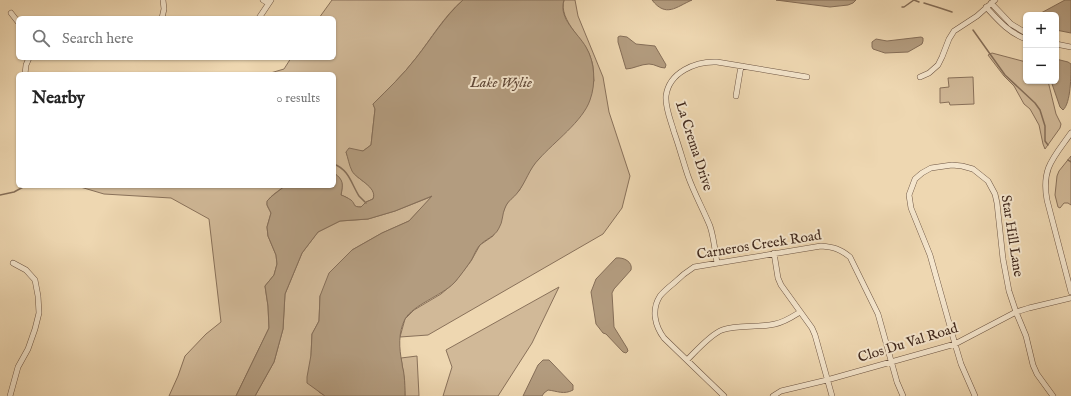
<!DOCTYPE html>
<meta charset="utf-8">
<style>
body{margin:0;font-family:"IM FELL English",serif;background:#f2f2f2;color:#222}
.controls{position:absolute;right:12px;top:12px;display:grid;overflow:hidden;border-radius:6px;box-shadow:0 1px 3px #0004}
.controls button{width:36px;height:36px;display:grid;place-items:center;padding:0;border:0;border-bottom:1px solid #e0e0e0;background:#fff;color:#222;font:20px sans-serif}
.list{margin:0;padding:0;list-style:none}
h2{display:flex;justify-content:space-between;align-items:center;height:52px;margin:0;padding:0 16px;font-size:17px}
h2 small{font-size:13px;font-weight:400;color:#767676}
.icon{flex:none;width:22px;height:22px;fill:none;stroke:currentColor;stroke-width:2;stroke-linecap:round;stroke-linejoin:round}
.map{position:relative;flex:none;width:1071px;height:396px;overflow:hidden}
.search{position:absolute;background:#fff;box-shadow:0 1px 3px #0004;left:16px;top:16px;width:320px;height:44px;display:flex;align-items:center;gap:10px;box-sizing:border-box;padding:0 14px;border-radius:6px;color:#767676;font-size:15px}
.panel{position:absolute;background:#fff;box-shadow:0 1px 3px #0004;left:16px;top:72px;width:320px;height:116px;border-radius:6px}
.map>svg:first-child{display:block}
.green{fill:#d1b998;stroke:#89715a}
.water{fill:#b39c7f;stroke:#856e58}
.lines{fill:none;stroke-linecap:round;stroke-linejoin:round}
.stream{stroke:#856e58;stroke-width:1.5}
.street-casing{stroke:#6c5442;stroke-width:6}
.street{stroke:#f4e5cc;stroke-width:5}
.labels{text-anchor:middle;dominant-baseline:central;stroke-width:4;stroke-linejoin:round;paint-order:stroke}
.street-label{font-size:14px;fill:#41291d;stroke:#f4e5cc}
.water-label{font-size:15px;font-style:italic;fill:#5e4636;stroke:#f4e5cc}
</style>
<div class="map">
<svg width="1071" height="396" viewBox="0 0 1071 396">
<rect width="100%" height="100%" fill="#eed7b1"/>
<filter id="stains"><feTurbulence type="fractalNoise" baseFrequency=".005" numOctaves="4"/><feColorMatrix values="0 0 0 0 .2 0 0 0 0 .09 0 0 0 0 .02 0 0 0 .5 -.17"/></filter>
<radialGradient id="worn" r=".72"><stop offset=".6" stop-color="#630" stop-opacity="0"/><stop offset="1" stop-color="#630" stop-opacity=".3"/></radialGradient>
<path class="green" d="M332 0H463C444 16 431 39 416 58 403 75 388 89 373 104L375 109 371 145 363 151 346 152C349 159 350 166 354 173 359 181 378 187 373 199L366 202 361 207C352 207 355 204 350 200 348 198 344 196 341 195 343 184 343 180 334 173V74H267L284 69 291 58H334V18H319Z
M564 0H575L578 16 603 77 609 112 630 176 622 208 603 234 428 335 400 337 405 319 414 310 441 294 454 283 471 261 480 245 493 236 505 207 509 200 519 191 531 168 539 158 594 81C593 74 594 66 591 59 586 40 558 21 564 0Z
M992 53 1026 62V81H1048L1056 114 1061 124 1060 128 1045 149 1043 144 1039 125 1034 116 1030 109 1024 104 1014 86 1004 76 988 55Z
M973 77 974 104 950 105 949 102 940 103V88L949 87 948 78Z
M1071 156V205L1068 203H1064L1060 208 1058 207 1055 195 1057 176 1059 171Z
M77 186H285C280 190 266 198 267 204 267 207 270 210 271 213L267 227 268 236 276 255 277 264 274 275 265 286 268 306 269 328 236 396H169L178 376 185 356 206 334 221 322 209 219 171 198 104 194Z
M433 196 409 221 382 233 352 250 320 296 319 321 312 334 311 355 319 392 325 396H255L274 362 283 329 285 294 302 253 318 232 340 221 368 219 395 211Z
M559 287 532 343 498 396H443L452 367 446 350Z
M417 356 419 396H405L404 377 401 358Z"/>
<path class="water" d="M463 0H564C558 19 578 33 586 47 595 62 596 84 590 100 583 121 554 142 539 159 529 169 526 182 518 192 514 198 508 200 505 208 502 214 503 222 499 228 495 237 485 239 479 246 476 250 474 255 472 259 469 264 458 279 454 283 441 296 413 305 405 319 398 333 399 348 402 363 402 367 404 371 404 375 405 382 405 389 405 396H325L307 383V377L311 355 312 334 319 321 320 296 329 273 352 250 382 233 409 221 432 196 395 211 368 219 340 221 318 232 302 253 285 294 283 329 274 362 255 396H236L269 328 268 306 265 286 274 275 277 264 276 255 268 236 267 227 271 213 267 205V201L272 196 285 186H334V173C344 180 343 184 341 195 344 196 348 198 351 200 356 204 352 207 361 207L366 202 373 199C378 187 356 179 352 171 349 165 348 158 346 152L349 148 363 151 371 145 375 109 373 104C388 89 403 75 416 58 431 39 445 16 463 0Z
M652 0H692C676 7 666 18 652 0Z
M776 0H856L853 3 848 5 830 7Z
M1065 0H1071V33L1056 30V15H1039L1041 13Z
M620 36 627 37 636 44 655 46 665 63 666 65 665 68C659 68 655 64 649 64 641 64 633 69 626 69L618 42V37Z
M921 37 923 38V41L922 44 908 52 885 53 873 49 872 47V42L876 39 887 41Z
M1056 59 1068 62 1071 64C1071 75 1071 103 1063 110L1060 107 1051 81H1056Z
M616 258C624 257 633 262 631 270L614 289 612 293 614 327 627 348 628 351 626 353 623 352 606 334 603 333 596 324 591 292 596 279Z
M543 360H549L551 362 573 385V390C564 395 557 391 548 390L544 393 542 396H523L538 365Z"/>
<g class="lines">
<path class="stream" d="M924 3 940 8 952 12
M902 7H904L914 0 919 2
M973 30 1005 75 1035 103 1040 110 1045 126V141L1048 145
M1068 160 1071 162
M334 164C349 170 351 183 359 196 361 198 364 201 366 203
M0 195 14 192 25 186"/>
<defs>
<path id="street" d="M263 0 268 3
M991 3 1011 24 1026 33
M986 7C998 20 1009 33 1026 39
M11 13 18 22
M162 18 164 9 163 0
M259 18 271 0
M1056 44 1071 47
M25 74 26 65 29 58
M920 77 929 73 938 65 942 57 949 39 954 31 977 16 995 0
M736 96 741 66
M1071 133C1054 157 1041 168 1047 200L1071 292
M774 253 778 278 781 285 812 328 815 335 832 396
M717 263C715 251 714 238 710 226 703 209 694 193 688 176 683 161 679 146 674 132 671 121 665 108 666 96 669 72 696 61 717 62L807 77
M687 360C696 351 711 334 722 330 737 324 759 328 775 324 785 322 792 317 800 312
M10 396 18 367 28 349 35 329 39 313 38 296 35 280 26 270 13 263
M724 396 664 338C655 326 651 310 660 296 664 291 669 287 674 283 680 277 686 272 694 267L821 246C834 247 840 249 850 257L878 314 897 382 903 396
M773 396 781 391 827 380 955 344 1016 312 1029 308 1071 298
M975 396 961 364 955 344 930 255 911 208 909 195 915 179 922 173 931 168 952 165 962 166 973 169 988 181 995 194 997 203 1003 259 1009 291 1016 312 1026 336 1033 365 1037 374 1053 396"/>
</defs>
<use href="#street" class="street-casing"/>
<use href="#street" class="street"/>
</g>
<g class="labels">
<g class="street-label">
<text transform="translate(694 146) rotate(72)">La Crema Drive</text>
<text transform="translate(1012 236) rotate(81)">Star Hill Lane</text>
<text transform="translate(759 245) rotate(-9)">Carneros Creek Road</text>
<text transform="translate(908 343) rotate(-17)">Clos Du Val Road</text>
</g>
<g class="water-label">
<text x="501" y="82">Lake Wylie</text>
</g>
</g>
<rect width="100%" height="100%" filter="url(#stains)"/>
<rect width="100%" height="100%" fill="url(#worn)"/>
</svg>
<div class="controls">
<button>+</button>
<button>−</button>
</div>
<div class="search"><svg class="icon" aria-label="search" viewBox="0 0 24 24"><circle cx="10" cy="10" r="6"/><path d="M15 15l6 6"/></svg>Search here</div>
<section class="panel">
<h2>Nearby<small>0 results</small></h2>
<ul class="list">
</ul>
</section>
</div>
